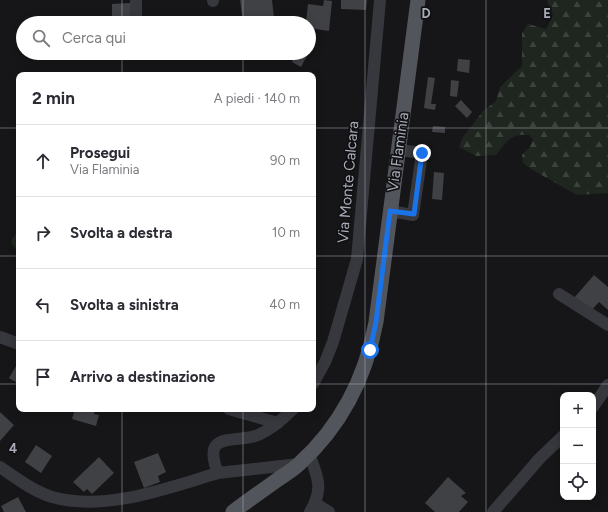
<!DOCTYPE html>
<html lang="it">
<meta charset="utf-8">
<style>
body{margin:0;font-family:Figtree,sans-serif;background:#f2f2f3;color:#2b2b33}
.controls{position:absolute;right:12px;bottom:12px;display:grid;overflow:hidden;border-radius:8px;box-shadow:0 2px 10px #0003}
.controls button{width:36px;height:36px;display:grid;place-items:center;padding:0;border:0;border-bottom:1px solid #e1e1e2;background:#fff;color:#2b2b33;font:20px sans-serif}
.stop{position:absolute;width:12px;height:12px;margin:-9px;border:3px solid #1a73e8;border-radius:50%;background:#fff}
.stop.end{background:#1a73e8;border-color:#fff;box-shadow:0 1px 4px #0008}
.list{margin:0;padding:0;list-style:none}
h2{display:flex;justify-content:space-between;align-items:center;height:52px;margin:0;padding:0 16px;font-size:17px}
h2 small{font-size:13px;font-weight:400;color:#7c7c81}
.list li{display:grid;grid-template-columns:26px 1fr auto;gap:12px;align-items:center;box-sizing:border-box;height:72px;padding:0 16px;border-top:1px solid #e1e1e2}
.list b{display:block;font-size:15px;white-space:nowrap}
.list p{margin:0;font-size:13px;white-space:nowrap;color:#7c7c81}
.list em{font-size:13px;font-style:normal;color:#7c7c81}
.icon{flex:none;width:22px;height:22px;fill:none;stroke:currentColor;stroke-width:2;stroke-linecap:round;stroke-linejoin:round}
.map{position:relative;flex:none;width:608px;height:512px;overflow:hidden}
.search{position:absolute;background:#fff;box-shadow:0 2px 10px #0003;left:16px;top:16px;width:300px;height:44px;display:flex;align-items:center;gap:10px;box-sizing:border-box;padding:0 14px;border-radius:22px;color:#7c7c81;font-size:15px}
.panel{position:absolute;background:#fff;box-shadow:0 2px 10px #0003;left:16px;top:72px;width:300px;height:340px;border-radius:8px}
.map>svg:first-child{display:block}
.forest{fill:url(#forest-firs)}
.garden{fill:#1e261f}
.building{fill:#404145}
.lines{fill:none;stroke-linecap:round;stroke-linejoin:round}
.minor{stroke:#37383d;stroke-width:12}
.major{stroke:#53555c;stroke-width:15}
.route{stroke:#1a73e8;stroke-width:5}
.grid{fill:none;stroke:#a8adb8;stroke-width:1;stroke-opacity:0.55}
.labels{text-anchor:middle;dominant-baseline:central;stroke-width:3.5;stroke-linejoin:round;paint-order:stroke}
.street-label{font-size:15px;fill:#a8adb8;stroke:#111113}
.grid-label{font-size:13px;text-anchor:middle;font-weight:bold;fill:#a8adb8;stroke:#111113;stroke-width:3.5;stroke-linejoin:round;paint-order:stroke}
</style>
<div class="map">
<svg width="608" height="512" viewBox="0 0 608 512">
<defs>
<pattern id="forest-firs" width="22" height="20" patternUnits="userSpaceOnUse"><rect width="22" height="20" fill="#1e261f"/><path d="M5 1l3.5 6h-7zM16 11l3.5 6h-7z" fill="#3c433d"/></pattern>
</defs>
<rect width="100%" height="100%" fill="#161618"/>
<path class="forest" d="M547 0H608V193L577 195 531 169 523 163 522 155 530 147 533 140 529 135C511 133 506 142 496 155L476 156 459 147 463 137 483 111 496 101 500 87 522 66V33L528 24 546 29 553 15Z"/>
<path class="garden" d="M19 228V252L12 245 11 241Z"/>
<path class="building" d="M240 0H272L274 18 243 22Z
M324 0 332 1 329 31 309 28V23H306L308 4 323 6Z
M341 0H367L366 10 341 9Z
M130 3 131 23H112V4Z
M296 53H305L308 54 301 67 292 62Z
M458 59 470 60 469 73 457 71Z
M428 77 435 78 431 104H436L435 110 424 108Z
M451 80 459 81 457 97 450 96Z
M461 100 472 112 467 118 455 106Z
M433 126 445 127V133L432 132Z
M434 172 444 173 442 200 432 199Z
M594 275 608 287V310L599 302 590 312 574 298Z
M19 361V384L9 378Z
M75 409H96L94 414 99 415 96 426 72 419Z
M0 412 14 425 0 441Z
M36 445 52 456 41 473 25 462Z
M158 453 166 472 158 476 160 482 144 488 134 462Z
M99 457 114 473 92 494 87 489 84 492 73 482Z
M448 477 466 493 461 496 468 502 459 512H435L425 503Z
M18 497 26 512H4L1 506Z"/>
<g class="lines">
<path class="minor" d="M136 0V19
M213 1V0
M390 211 413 215 422 153 399 150
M559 294 608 325
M0 337 19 344
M313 384 325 362 333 342 357 259 380 0
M593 407 608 385
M229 409 278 423
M293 409C283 419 272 429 258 435 234 444 201 430 218 473L299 464
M309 454C318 477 324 489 310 512
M0 467C16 478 33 491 52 497 105 512 167 488 218 473
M315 503 329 512
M493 512 540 458 563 436"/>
<path class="major" d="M233 512C247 501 262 491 277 480 284 475 293 470 299 464 341 426 366 376 376 322L418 0"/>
</g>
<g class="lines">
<path class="route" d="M370 350 376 322 390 211 414 214 422 153"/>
</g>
<path class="grid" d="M122 0V23M243 0V23M365 0V512M486 0V512M122 53V75M243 53V75M0 128H19M313 128H608M0 256H19M313 256H608M0 384H19M313 384H608M122 409V512M243 409V512"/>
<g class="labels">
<g class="street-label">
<text transform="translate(398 152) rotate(-82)">Via Flaminia</text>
<text transform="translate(348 182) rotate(-85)">Via Monte Calcara</text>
</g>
</g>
<g class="grid-label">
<text x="426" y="18">D</text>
<text x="547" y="18">E</text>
<text x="13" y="453">4</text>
</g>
</svg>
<div class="controls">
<button>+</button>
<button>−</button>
<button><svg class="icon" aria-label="locate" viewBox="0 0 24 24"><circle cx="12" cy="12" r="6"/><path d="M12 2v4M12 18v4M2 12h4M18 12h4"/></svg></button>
</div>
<div class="stop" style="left:370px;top:350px"></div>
<div class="stop end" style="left:422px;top:153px"></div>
<div class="search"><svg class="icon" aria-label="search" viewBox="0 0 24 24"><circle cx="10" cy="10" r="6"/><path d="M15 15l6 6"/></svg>Cerca qui</div>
<section class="panel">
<h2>2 min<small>A piedi · 140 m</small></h2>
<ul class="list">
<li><svg class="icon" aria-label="ahead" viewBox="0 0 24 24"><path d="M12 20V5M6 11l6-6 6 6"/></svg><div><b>Prosegui</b><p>Via Flaminia</p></div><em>90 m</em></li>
<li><svg class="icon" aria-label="right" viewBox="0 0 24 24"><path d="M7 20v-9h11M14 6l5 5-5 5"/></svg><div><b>Svolta a destra</b></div><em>10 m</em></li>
<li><svg class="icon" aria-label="left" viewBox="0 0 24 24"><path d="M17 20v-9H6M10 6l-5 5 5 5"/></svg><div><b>Svolta a sinistra</b></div><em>40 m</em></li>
<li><svg class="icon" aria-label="arrive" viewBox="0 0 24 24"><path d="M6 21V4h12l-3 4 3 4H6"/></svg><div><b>Arrivo a destinazione</b></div></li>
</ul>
</section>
</div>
